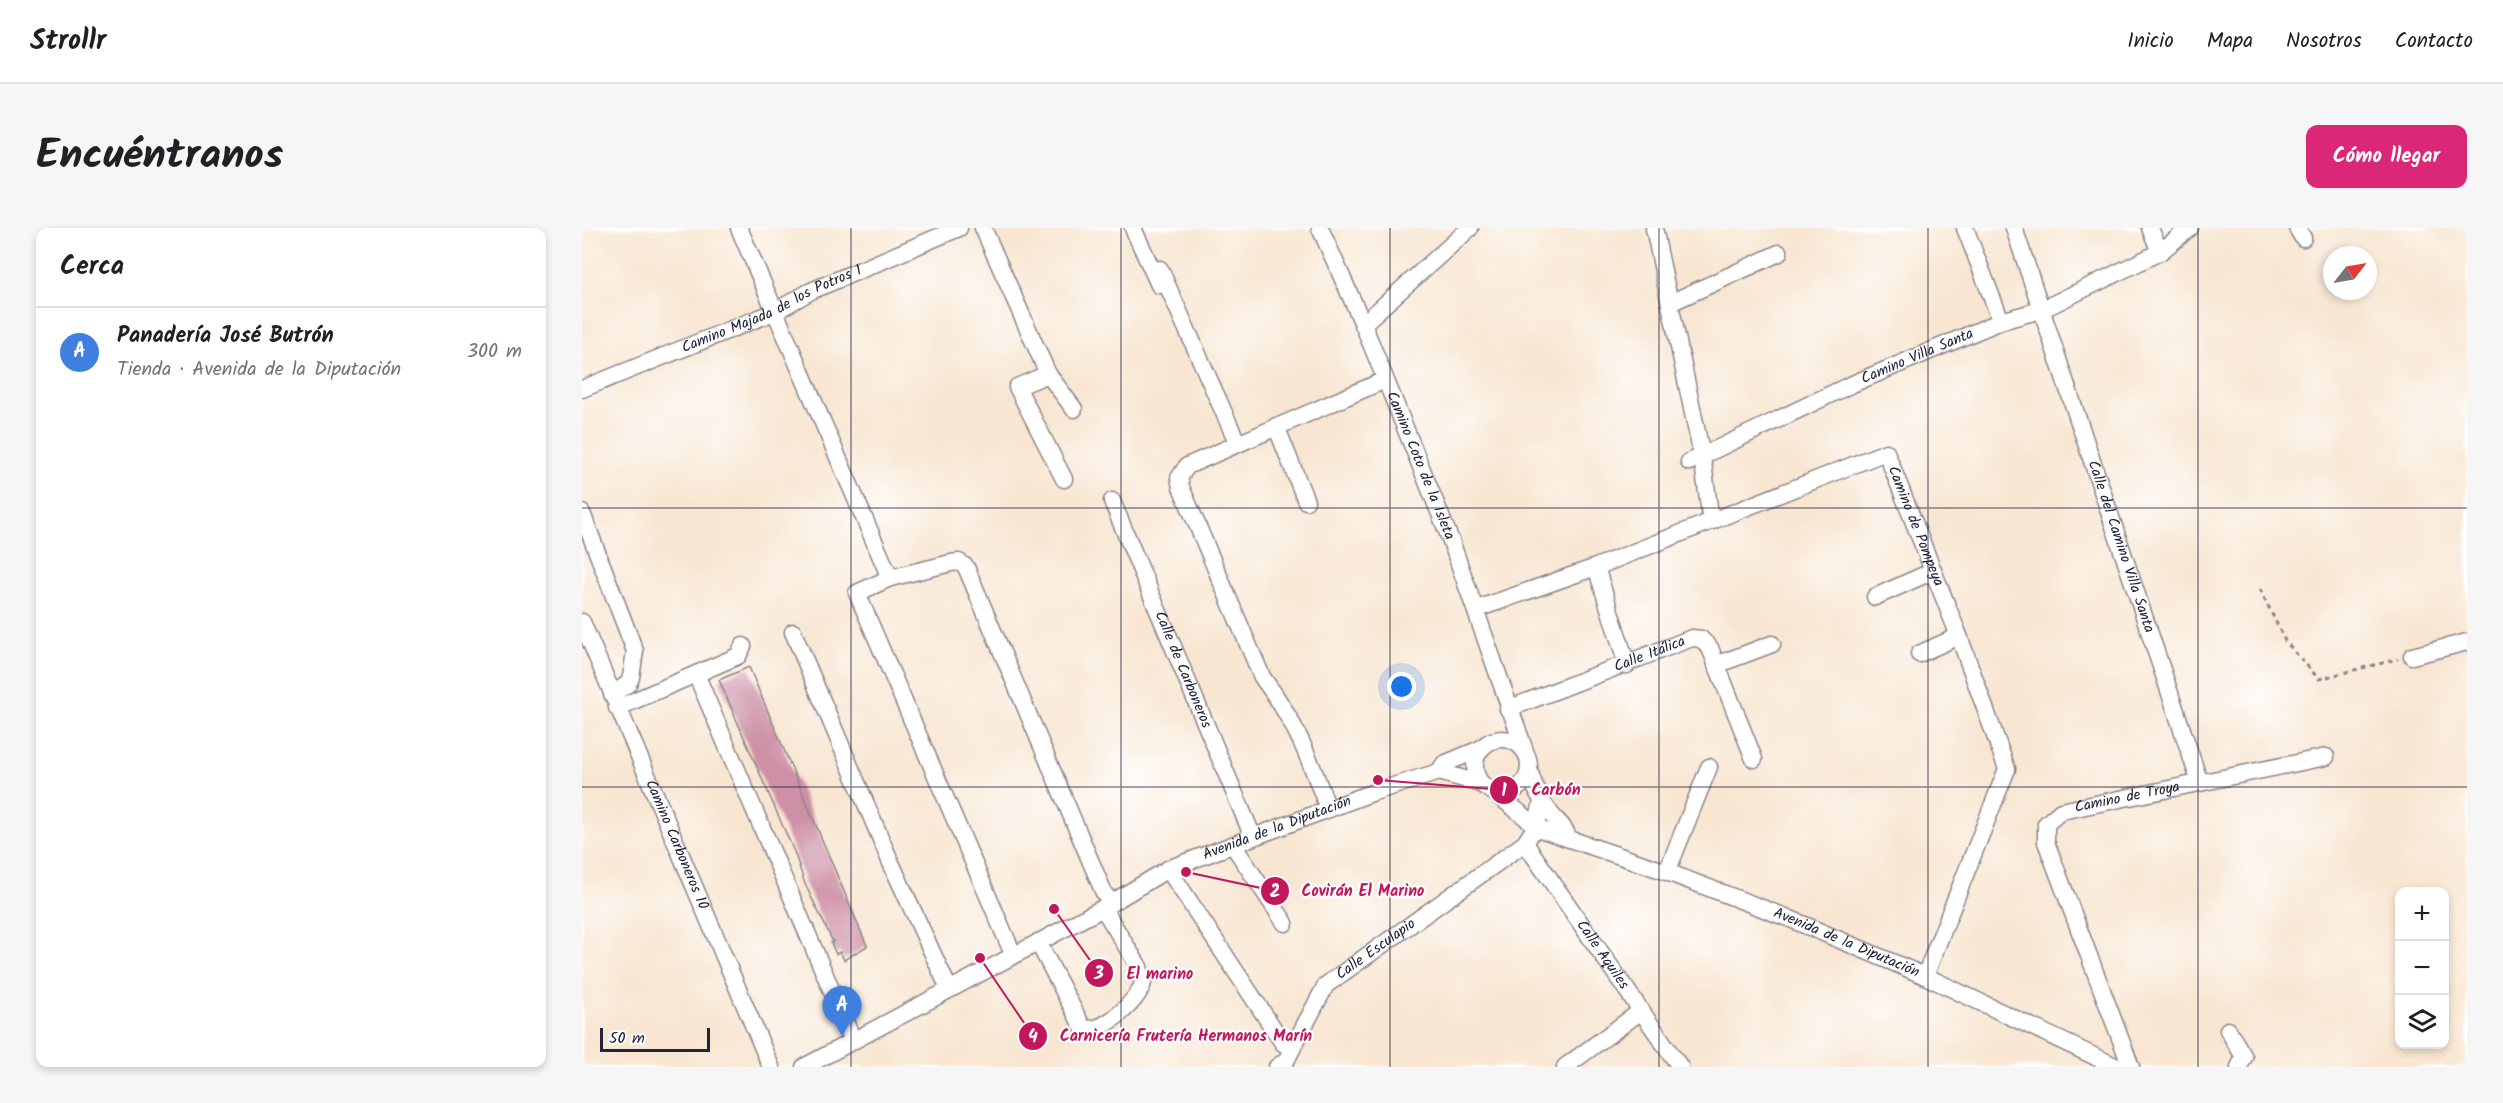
<!DOCTYPE html>
<html lang="es">
<meta charset="utf-8">
<style>
body{margin:0;font-family:Kalam,sans-serif;background:#f6f6f6;color:#202124}
.controls{position:absolute;right:18px;bottom:18px;display:grid;overflow:hidden;border-radius:12px;box-shadow:0 3px 9px #0003}
.controls button{width:54px;height:54px;display:grid;place-items:center;padding:0;border:0;border-bottom:2px solid #e0e0e0;background:#fff;color:#202124;font:30px sans-serif}
.compass{position:absolute;left:1741px;top:18px;width:54px;height:54px;border-radius:50%;background:#fff;box-shadow:0 3px 9px #0003;rotate:59deg}
.scale{position:absolute;left:18px;bottom:15px;width:110px;box-sizing:border-box;padding-left:6px;border:3px solid #22223b;border-top:0;font-size:16px;line-height:21px;white-space:nowrap;color:#22223b;-webkit-text-stroke:4px #fff;paint-order:stroke}
.you{position:absolute;left:820px;top:459px;width:21px;height:21px;margin:-15px;border:4px solid #fff;border-radius:50%;background:#1a73e8;box-shadow:0 0 0 9px #1a73e833}
.badge{display:grid;place-items:center;width:39px;height:39px;border-radius:50%;background:#db2777;color:#fff;font-size:20px;font-weight:700}
.pin{position:absolute;translate:-50% -50px;filter:drop-shadow(0 2px 3px #0008)}
.pin::after{content:'';position:absolute;top:32px;width:21px;height:18px;background:inherit;clip-path:polygon(0 0,100% 0,50% 100%)}
.list{margin:0;padding:0;list-style:none}
h2{display:flex;justify-content:space-between;align-items:center;height:78px;margin:0;padding:0 24px;font-size:26px}
h2 small{font-size:20px;font-weight:400;color:#757577}
.list li{display:grid;grid-template-columns:39px 1fr auto;gap:18px;align-items:center;box-sizing:border-box;height:90px;padding:0 24px;border-top:2px solid #e0e0e0}
.list b{display:block;font-size:22px;white-space:nowrap}
.list p{margin:0;font-size:20px;white-space:nowrap;color:#757577}
.list em{font-size:20px;font-style:normal;color:#757577}
.icon{flex:none;width:33px;height:33px;fill:none;stroke:currentColor;stroke-width:2;stroke-linecap:round;stroke-linejoin:round}
.map{position:relative;flex:none;width:1885px;height:839px;overflow:hidden;border-radius:12px}
header{display:flex;align-items:center;gap:36px;box-sizing:border-box;height:84px;padding:0 30px;background:#fff;border-bottom:2px solid #e0e0e0}
header strong{font-size:28px}
nav{display:flex;gap:33px;margin-inline-start:auto;font-size:21px}
.intro{display:flex;align-items:center;justify-content:space-between;box-sizing:border-box;height:144px;padding:0 36px}
h1{margin:0;font-size:42px}
.button{padding:15px 27px;border-radius:12px;background:#db2777;color:#fff;font-size:21px;font-weight:700}
main{display:flex;gap:36px;padding:0 36px}
aside{flex:1;background:#fff;border-radius:12px;box-shadow:0 3px 9px #0003}
.map>svg:first-child{display:block}
.building{fill:#cd90a7}
.lines{fill:none;stroke-linecap:round;stroke-linejoin:round}
.minor-casing{stroke:#8d8486;stroke-width:19}
.path{stroke:#8d8486;stroke-width:3;stroke-dasharray:4.5 4.5;stroke-linecap:butt}
.minor{stroke:#fff;stroke-width:16}
.grid{fill:none;stroke:#22223b;stroke-width:1.5;stroke-opacity:0.55}
.labels{text-anchor:middle;dominant-baseline:central;stroke-width:4.5;stroke-linejoin:round;paint-order:stroke}
.street-label{font-size:15px;fill:#22223b;stroke:#fff}
.leader{fill:none;stroke:#c2185b;stroke-width:2}
.callout-dot{fill:#c2185b;stroke:#fff;stroke-width:2}
.mark-label{font-size:18px;text-anchor:middle;font-weight:bold;fill:#fff}
.callout-label{font-size:16px;text-anchor:middle;font-weight:bold;fill:#c2185b;stroke:#fff;stroke-width:4.5;stroke-linejoin:round;paint-order:stroke}
</style>
<header>
<strong>Strollr</strong>
<nav><a>Inicio</a><a>Mapa</a><a>Nosotros</a><a>Contacto</a></nav>
</header>
<div class="intro"><h1>Encuéntranos</h1><a class="button">Cómo llegar</a></div>
<main>
<aside>
<h2>Cerca<small></small></h2>
<ul class="list">
<li><span class="badge" style="background:#3f7fe0">A</span><div><b>Panadería José Butrón</b><p>Tienda · Avenida de la Diputación</p></div><em>300 m</em></li>
</ul>
</aside>
<div class="map">
<svg width="1885" height="839" viewBox="0 0 1885 839">
<rect width="100%" height="100%" fill="#fff"/>
<filter id="ink" filterUnits="userSpaceOnUse"><feTurbulence type="fractalNoise" baseFrequency=".0167" numOctaves="2"/><feDisplacementMap in="SourceGraphic" scale="12" xChannelSelector="R" yChannelSelector="G"/><feConvolveMatrix kernelMatrix="1 2 1 2 8 2 1 2 1" color-interpolation-filters="sRGB"/></filter>
<filter id="wash" filterUnits="userSpaceOnUse"><feTurbulence type="fractalNoise" baseFrequency=".008" numOctaves="4" result="noise"/><feDisplacementMap in="SourceGraphic" scale="24" xChannelSelector="R" yChannelSelector="G"/><feGaussianBlur stdDeviation="1.35" result="paint"/><feColorMatrix in="noise" values="0 0 0 0 0 0 0 0 0 0 0 0 0 0 0 0 0 1.4 0 .05"/><feComposite in="paint" operator="in"/></filter>
<g filter="url(#wash)">
<rect width="100%" height="100%" fill="#f8e6d2"/>
<g id="blocks">
<path class="building" d="M167 439 285 718 262 732 258 724 254 726 249 715 251 714 223 656 213 626 137 452Z"/>
</g>
</g>
<g filter="url(#ink)">
<use href="#blocks" fill-opacity="0" stroke="#8d8486" stroke-width="1.5"/>
<g class="lines">
<defs>
<g id="minor">
<path d="M157 0 308 350"/>
<path d="M401 0 466 146 435 159 482 251"/>
<path d="M551 0 577 57"/>
<path id="s1" d="M738 0 781 96 869 313 942 520"/>
<path d="M1072 0 1120 228 1107 234"/>
<path d="M1383 0 1419 93"/>
<path id="s2" d="M1432 0 1618 555"/>
<path d="M1568 0 1578 24"/>
<path d="M1715 0 1721 10"/>
<path d="M578 41 655 214"/>
<path d="M1088 75 1197 25"/>
<path d="M781 96 888 0"/>
<path d="M466 146 492 181"/>
<path id="s3" d="M0 161 192 84 229 63 377 0"/>
<path d="M694 198 724 273"/>
<path id="s4" d="M530 273 671 609"/>
<path d="M0 285 53 423 49 449 46 456 30 466"/>
<path id="s5" d="M1129 293 1120 228 1268 157 1419 93 1459 82 1578 24 1608 0"/>
<path d="M1014 339 1045 437"/>
<path d="M1293 369 1351 343"/>
<path id="s6" d="M895 381 1014 339 1304 224 1377 408 1425 541 1343 748"/>
<path id="s7" d="M0 394 189 839"/>
<path d="M211 404 309 635 367 761"/>
<path d="M1337 426 1377 408"/>
<path d="M1830 428 1885 414"/>
<path d="M1134 437 1190 416"/>
<path d="M114 446 271 812"/>
<path d="M35 480 156 428 161 418"/>
<path id="s8" d="M926 481 1110 410 1119 411 1128 420 1172 531"/>
<circle cx="920" cy="538" r="27"/>
<path d="M947 542C952 559 958 572 969 586 975 594 983 598 986 609"/>
<path d="M857 544 862 536 900 520"/>
<path id="s9" d="M912 564 958 601 1085 644 1206 690 1343 748 1535 839"/>
<path d="M746 581C727 529 714 494 680 449L599 259 597 250 605 238 803 152"/>
<path id="s10" d="M943 615 1098 839"/>
<path d="M651 617 703 695"/>
<path d="M586 641 701 815 710 821"/>
<path d="M1085 644 1127 539"/>
<path d="M456 714 500 798 505 801C524 803 556 772 561 755L557 739 521 680"/>
<path d="M431 726 275 365 308 350 369 335 377 334 384 339 522 665 529 675"/>
<path d="M1646 802 1662 829 1657 839"/>
<path id="s11" d="M222 839 521 680 586 641 792 564 857 544 900 556"/>
<path id="s12" d="M695 839 704 833 710 821 744 757 943 615 954 598 960 574"/>
<path d="M983 839 1059 783"/>
<path id="s13" d="M1549 839 1464 614V596L1479 583 1744 529"/>
</g>
</defs>
<use href="#minor" class="minor-casing"/>
<path class="path" d="M1678 361 1703 413 1737 451 1816 431"/>
<use href="#minor" class="minor"/>
</g>
</g>
<path class="grid" d="M269 0V839M539 0V839M808 0V839M1077 0V839M1346 0V839M1616 0V839M0 280H1885M0 559H1885"/>
<g class="labels">
<g class="street-label">
<text stroke="none"><textPath href="#s3" startOffset="206">Camino Majada de los Potros 1</textPath></text>
<text stroke="none"><textPath href="#s5" startOffset="303">Camino Villa Santa</textPath></text>
<text stroke="none"><textPath href="#s1" startOffset="258">Camino Coto de la Isleta</textPath></text>
<text stroke="none"><textPath href="#s6" startOffset="518">Camino de Pompeya</textPath></text>
<text stroke="none"><textPath href="#s2" startOffset="336">Calle del Camino Villa Santa</textPath></text>
<text stroke="none"><textPath href="#s8" startOffset="152">Calle Itálica</textPath></text>
<text stroke="none"><textPath href="#s4" startOffset="183">Calle de Carboneros</textPath></text>
<text stroke="none"><textPath href="#s13" startOffset="346">Camino de Troya</textPath></text>
<text stroke="none"><textPath href="#s11" startOffset="531">Avenida de la Diputación</textPath></text>
<text stroke="none"><textPath href="#s7" startOffset="242">Camino Carboneros 10</textPath></text>
<text stroke="none"><textPath href="#s9" startOffset="386">Avenida de la Diputación</textPath></text>
<text stroke="none"><textPath href="#s12" startOffset="158">Calle Esculapio</textPath></text>
<text stroke="none"><textPath href="#s10" startOffset="136">Calle Aquiles</textPath></text>
</g>
</g>
<path class="leader" d="M796 552L922 562M604 644L693 663M472 681L517 745M398 730L451 808"/>
<g class="callout-dot">
<circle cx="796" cy="552" r="6"/>
<circle cx="604" cy="644" r="6"/>
<circle cx="472" cy="681" r="6"/>
<circle cx="398" cy="730" r="6"/>
<circle cx="922" cy="562" r="15"/>
<circle cx="693" cy="663" r="15"/>
<circle cx="517" cy="745" r="15"/>
<circle cx="451" cy="808" r="15"/>
</g>
<g class="mark-label">
<text x="922" y="568">1</text>
<text x="693" y="669">2</text>
<text x="517" y="751">3</text>
<text x="451" y="814">4</text>
</g>
<g class="callout-label">
<text x="974" y="567">Carbón</text>
<text x="781" y="668">Covirán El Marino</text>
<text x="578" y="751">El marino</text>
<text x="604" y="813">Carnicería Frutería Hermanos Marín</text>
</g>
</svg>
<div class="controls">
<button>+</button>
<button>−</button>
<button><svg class="icon" aria-label="layers" viewBox="0 0 24 24"><path d="M12 4l9 5-9 5-9-5zM3 14l9 5 9-5"/></svg></button>
</div>
<svg class="compass" viewBox="-18 -18 36 36"><path d="M0-13l5 13h-10z" fill="#e53935"/><path d="M0 13l5-13h-10z" fill="#757577"/></svg>
<div class="scale">50 m</div>
<div class="you"></div>
<div class="pin badge" style="left:260px;top:808px;background:#3f7fe0">A</div>
</div>
</main>
